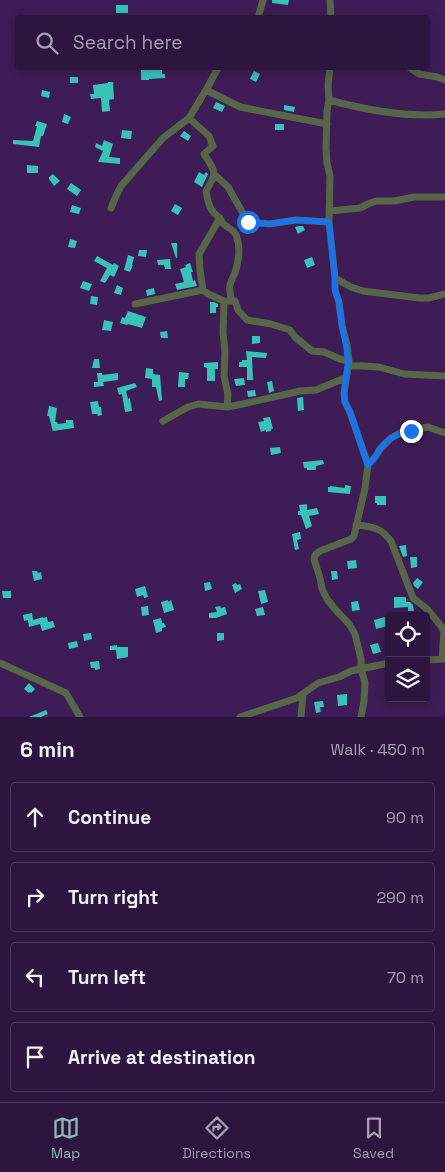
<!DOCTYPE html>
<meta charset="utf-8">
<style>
body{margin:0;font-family:"Space Grotesk",sans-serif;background:#361e47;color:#f1f3f6}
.controls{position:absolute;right:15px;bottom:15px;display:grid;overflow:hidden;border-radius:5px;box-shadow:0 2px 12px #0003}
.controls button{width:45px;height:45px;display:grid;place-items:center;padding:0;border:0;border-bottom:1px solid #493459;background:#2e1540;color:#f1f3f6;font:25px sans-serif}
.stop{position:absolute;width:15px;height:15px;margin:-11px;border:4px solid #1a73e8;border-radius:50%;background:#fff}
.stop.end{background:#1a73e8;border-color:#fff;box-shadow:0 1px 5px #0008}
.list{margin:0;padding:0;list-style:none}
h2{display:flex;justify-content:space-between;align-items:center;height:65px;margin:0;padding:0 20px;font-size:21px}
h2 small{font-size:16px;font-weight:400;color:#a79fb1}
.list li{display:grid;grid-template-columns:32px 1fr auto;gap:15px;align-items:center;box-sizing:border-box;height:70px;margin:0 10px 10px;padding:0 10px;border:1px solid #493459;border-radius:5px}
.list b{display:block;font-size:19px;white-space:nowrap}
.list em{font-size:16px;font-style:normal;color:#a79fb1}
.icon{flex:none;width:28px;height:28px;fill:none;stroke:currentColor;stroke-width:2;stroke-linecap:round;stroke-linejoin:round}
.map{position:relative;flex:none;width:445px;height:717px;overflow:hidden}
.search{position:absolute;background:#2e1540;box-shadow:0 2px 12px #0003;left:15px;right:15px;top:15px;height:55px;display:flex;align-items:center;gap:12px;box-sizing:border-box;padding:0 18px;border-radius:5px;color:#a79fb1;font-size:19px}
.sheet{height:385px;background:#2e1540}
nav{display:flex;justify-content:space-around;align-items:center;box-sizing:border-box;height:70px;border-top:1px solid #493459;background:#2e1540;font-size:14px;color:#a79fb1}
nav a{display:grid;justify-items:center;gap:2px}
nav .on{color:#8bbbb9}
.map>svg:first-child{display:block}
.building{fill:#38c2ba}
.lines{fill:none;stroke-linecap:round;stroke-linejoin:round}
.minor{stroke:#576549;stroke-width:7}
.route{stroke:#1a73e8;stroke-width:6}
</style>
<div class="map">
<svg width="445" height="717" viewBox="0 0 445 717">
<rect width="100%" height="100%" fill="#3e1c55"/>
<path class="building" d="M272 0H289L288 5 272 3Z
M116 5H128V13H116Z
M154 68H160V69H162V74H165V78L149 79V80H141V69H154Z
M254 71 260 74 256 82 250 79Z
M70 77H78V83H70Z
M108 82H113L114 99 109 100 110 111 102 112 101 98 91 99 90 94H94L93 85 108 83Z
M42 90 50 92 49 98 41 96Z
M216 102 225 106 222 112 213 108Z
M284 105 295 107 294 112 284 110Z
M64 114 71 117 68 124 62 122Z
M37 121 47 124 43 136H41L39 147 13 144V140L33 141 37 126H35Z
M275 124H284V130H275Z
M122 130 132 131 131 139 121 138Z
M184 131 191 136 188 141 180 136Z
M104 140 113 144 109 157 120 158V164L98 162 103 151 95 147 96 143 102 146Z
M27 165 38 166V173H27Z
M199 172 204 175 206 172 208 174 202 187 194 182Z
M53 174 60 181 54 186 49 179V177Z
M71 183 81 190 77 196 67 189Z
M175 204 182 208 178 215 171 211Z
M72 205 81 208 79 214 70 212Z
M299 226H303L305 230 298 234 295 227Z
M70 239 77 241 75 248 68 247Z
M171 243H177V258H176Z
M139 250H147L146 257 138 256Z
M128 255 134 257 132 265H133L130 272 124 270Z
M97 256 113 265 114 263 119 266 114 277 110 275 105 283 100 281 107 268 94 261Z
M312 257 315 265 307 268 304 260Z
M170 259 171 269H165L164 265H158L157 260Z
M190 263 193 272H191L193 281 195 280 197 286 177 290 175 284 184 282 180 269 186 267 185 265Z
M83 281 92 284 89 291 80 288Z
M117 285 123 288 121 295 114 293Z
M154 288 155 294 147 296 146 290Z
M91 296 98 297 97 305 90 304Z
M210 302H214L218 304V307H216V313H210Z
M128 311 146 317 142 328 128 324 127 325 120 323 122 317 125 318Z
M104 320 113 322 111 331 102 330Z
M167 331 168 338H161L160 332Z
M252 336H260V343L252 344Z
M246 351 267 353 266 358 252 357 253 380H247V367H239V362H242V360H247Z
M94 359H99L100 368H92Z
M218 362V369H215V381H207V368L204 367V363Z
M146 368 153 369V374L160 375 162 400 159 401 156 387H152V379L145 378Z
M179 372 189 373 188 379H185V387H178Z
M97 373H102V375L118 373V380L103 382 104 386 94 387V382H98Z
M244 378 245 385 236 386 234 379Z
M272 381 274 391 269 393 267 382Z
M135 383 137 387 126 391 128 399 130 398 132 411 125 412 122 394 119 395 117 388Z
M255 390 256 396 248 397 247 391Z
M303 397 304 410 298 411 297 398Z
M98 401 99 407H101L102 415 98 416 97 414H92L90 402Z
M49 406 57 408 55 422H57L58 424 66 423V420H73L74 428 53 431V432L49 416H47Z
M270 417 273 429H271V431L266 432V430L261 432 258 422 264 421 263 418Z
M280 447 281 453 271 455 270 448Z
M323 460 324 464 316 466V470H307V468H304L303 462Z
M345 485 351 486 350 494 328 492V487H330V486L345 488Z
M375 496H386V505H377V503H375Z
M307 504V510L317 508 319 514 309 516 312 526 306 529 301 515H298V511H300L299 505Z
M300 532 301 539 297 540 299 549 295 550 292 534Z
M406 545 407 556 403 557 399 546Z
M410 557H417V567L411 568Z
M356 560 357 568 348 569 347 561Z
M32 571H37L38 573 41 572 42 579 34 581Z
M331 571H337L338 579 332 580Z
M417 578 423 582 418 589 414 586 413 583Z
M210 582 212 589 205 591 204 583Z
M236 583 237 585 240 584 242 589 235 593 232 585Z
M145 586 148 597 144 598 143 595 137 597 135 589Z
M265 590 268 602 261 604 258 591Z
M2 591H11V598H3Z
M394 597H406V602H410L413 605 414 611H408V607L394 608Z
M168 600V602L171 600 174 610 164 613 161 602Z
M358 601 360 610 352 611 351 602Z
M148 606 149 615 142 616 141 607Z
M220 606 221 608 225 607 227 614 216 618H209V613L217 612 215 607Z
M263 607 265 615 257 616 255 609Z
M32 613 33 620 43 617V618L47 617 48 622 53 621 55 627 42 631 40 624 29 627 28 620 24 621 23 615Z
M385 617 388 626 376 629 374 620Z
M161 618 162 623H164L166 627 162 628V631L156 633 153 620Z
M91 633 92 639 84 641 83 634Z
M217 633H224V640L217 641Z
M77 641 78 647 69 649 68 643Z
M378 643 381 652 373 654 370 645Z
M117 645V647H128V657L117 659 116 650H110V646Z
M99 661 100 669 95 670V668H91L90 662Z
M29 683 35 689 31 693 30 692 29 693 24 689Z
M347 694V705L338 706 337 695Z
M323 701 324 707H320L321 712 316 713 314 702Z
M46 710 48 714 41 717H29Z"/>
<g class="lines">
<path class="minor" d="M330 0 331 18
M258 18 263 0
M330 68 328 85 329 100 327 111 326 148 327 163 330 176 329 222 335 278V290L339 302 342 326 347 345 349 361 344 393 345 402 350 412 368 465 365 488 354 536 351 539 320 551 315 555 314 559 320 578 322 589 327 599 334 608 349 624 355 634 361 659V668L365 683 364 701 361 717
M410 68 419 74 437 77 445 80
M206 90 240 107 327 124
M329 100C366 110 406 118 445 114
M189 118 209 136 213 146 204 154C215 171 218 172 206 191 208 202 209 211 220 218 223 229 235 227 237 238 241 249 238 263 235 273 233 277 231 281 230 285 229 289 231 296 231 301
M214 174 228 187 248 222 269 224 296 220 329 222
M111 208 116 196 121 186 163 138 189 118 206 90 218 68
M330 211 360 208 368 204 376 201H394L414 197H445
M335 278 351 287 363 291 419 298H429L445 294
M203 290 208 294 224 301
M135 304 203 290 200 270 199 254 220 218
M348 366H363L379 367 404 374 445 376
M227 407 228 395 224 376 225 352 223 332 224 301H235L238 310 247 320 271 324 290 330 295 337 312 351 324 352 340 359 349 361
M163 421 188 407 198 404 227 407 243 404 300 391 316 390 345 378
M368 465 376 456 380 449 391 438 400 433 428 427 445 433
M356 525C373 527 380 527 391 541L413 598 427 609 441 626 444 632 442 659
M426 660 445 659
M0 663 66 693 80 717
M240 717 297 698 318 683 339 677 351 671 389 663
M301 717 303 694"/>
</g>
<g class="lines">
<path class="route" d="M248 222 269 224 296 220 329 222 335 278V290L339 302 342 326 346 345 348 361 344 393 345 402 350 412 368 465C375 459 375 456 380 449 388 438 398 433 411 431"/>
</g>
</svg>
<div class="controls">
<button><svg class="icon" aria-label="locate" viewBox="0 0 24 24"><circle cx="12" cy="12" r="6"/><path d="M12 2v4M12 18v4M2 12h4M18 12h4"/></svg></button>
<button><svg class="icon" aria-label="layers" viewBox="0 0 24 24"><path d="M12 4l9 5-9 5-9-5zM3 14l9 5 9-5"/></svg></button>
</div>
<div class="stop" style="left:248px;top:222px"></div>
<div class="stop end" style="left:411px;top:431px"></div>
<div class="search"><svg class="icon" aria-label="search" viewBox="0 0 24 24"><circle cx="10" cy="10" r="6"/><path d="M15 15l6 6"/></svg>Search here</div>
</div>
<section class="sheet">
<h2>6 min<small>Walk · 450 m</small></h2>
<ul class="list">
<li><svg class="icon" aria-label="ahead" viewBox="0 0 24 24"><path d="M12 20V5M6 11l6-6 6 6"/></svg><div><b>Continue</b></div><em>90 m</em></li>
<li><svg class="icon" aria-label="right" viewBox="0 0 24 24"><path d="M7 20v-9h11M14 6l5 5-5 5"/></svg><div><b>Turn right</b></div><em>290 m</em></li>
<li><svg class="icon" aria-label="left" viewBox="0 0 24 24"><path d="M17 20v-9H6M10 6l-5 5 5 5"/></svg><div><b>Turn left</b></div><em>70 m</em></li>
<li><svg class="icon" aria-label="arrive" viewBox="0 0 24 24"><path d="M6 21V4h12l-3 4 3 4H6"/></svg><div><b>Arrive at destination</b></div></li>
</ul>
</section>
<nav>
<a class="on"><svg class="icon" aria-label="map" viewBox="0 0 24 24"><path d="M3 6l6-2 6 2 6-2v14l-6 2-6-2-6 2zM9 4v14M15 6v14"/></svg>Map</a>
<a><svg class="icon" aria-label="directions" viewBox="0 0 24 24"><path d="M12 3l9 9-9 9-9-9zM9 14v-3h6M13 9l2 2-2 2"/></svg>Directions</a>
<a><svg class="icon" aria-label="saved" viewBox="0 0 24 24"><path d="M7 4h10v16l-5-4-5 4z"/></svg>Saved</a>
</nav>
